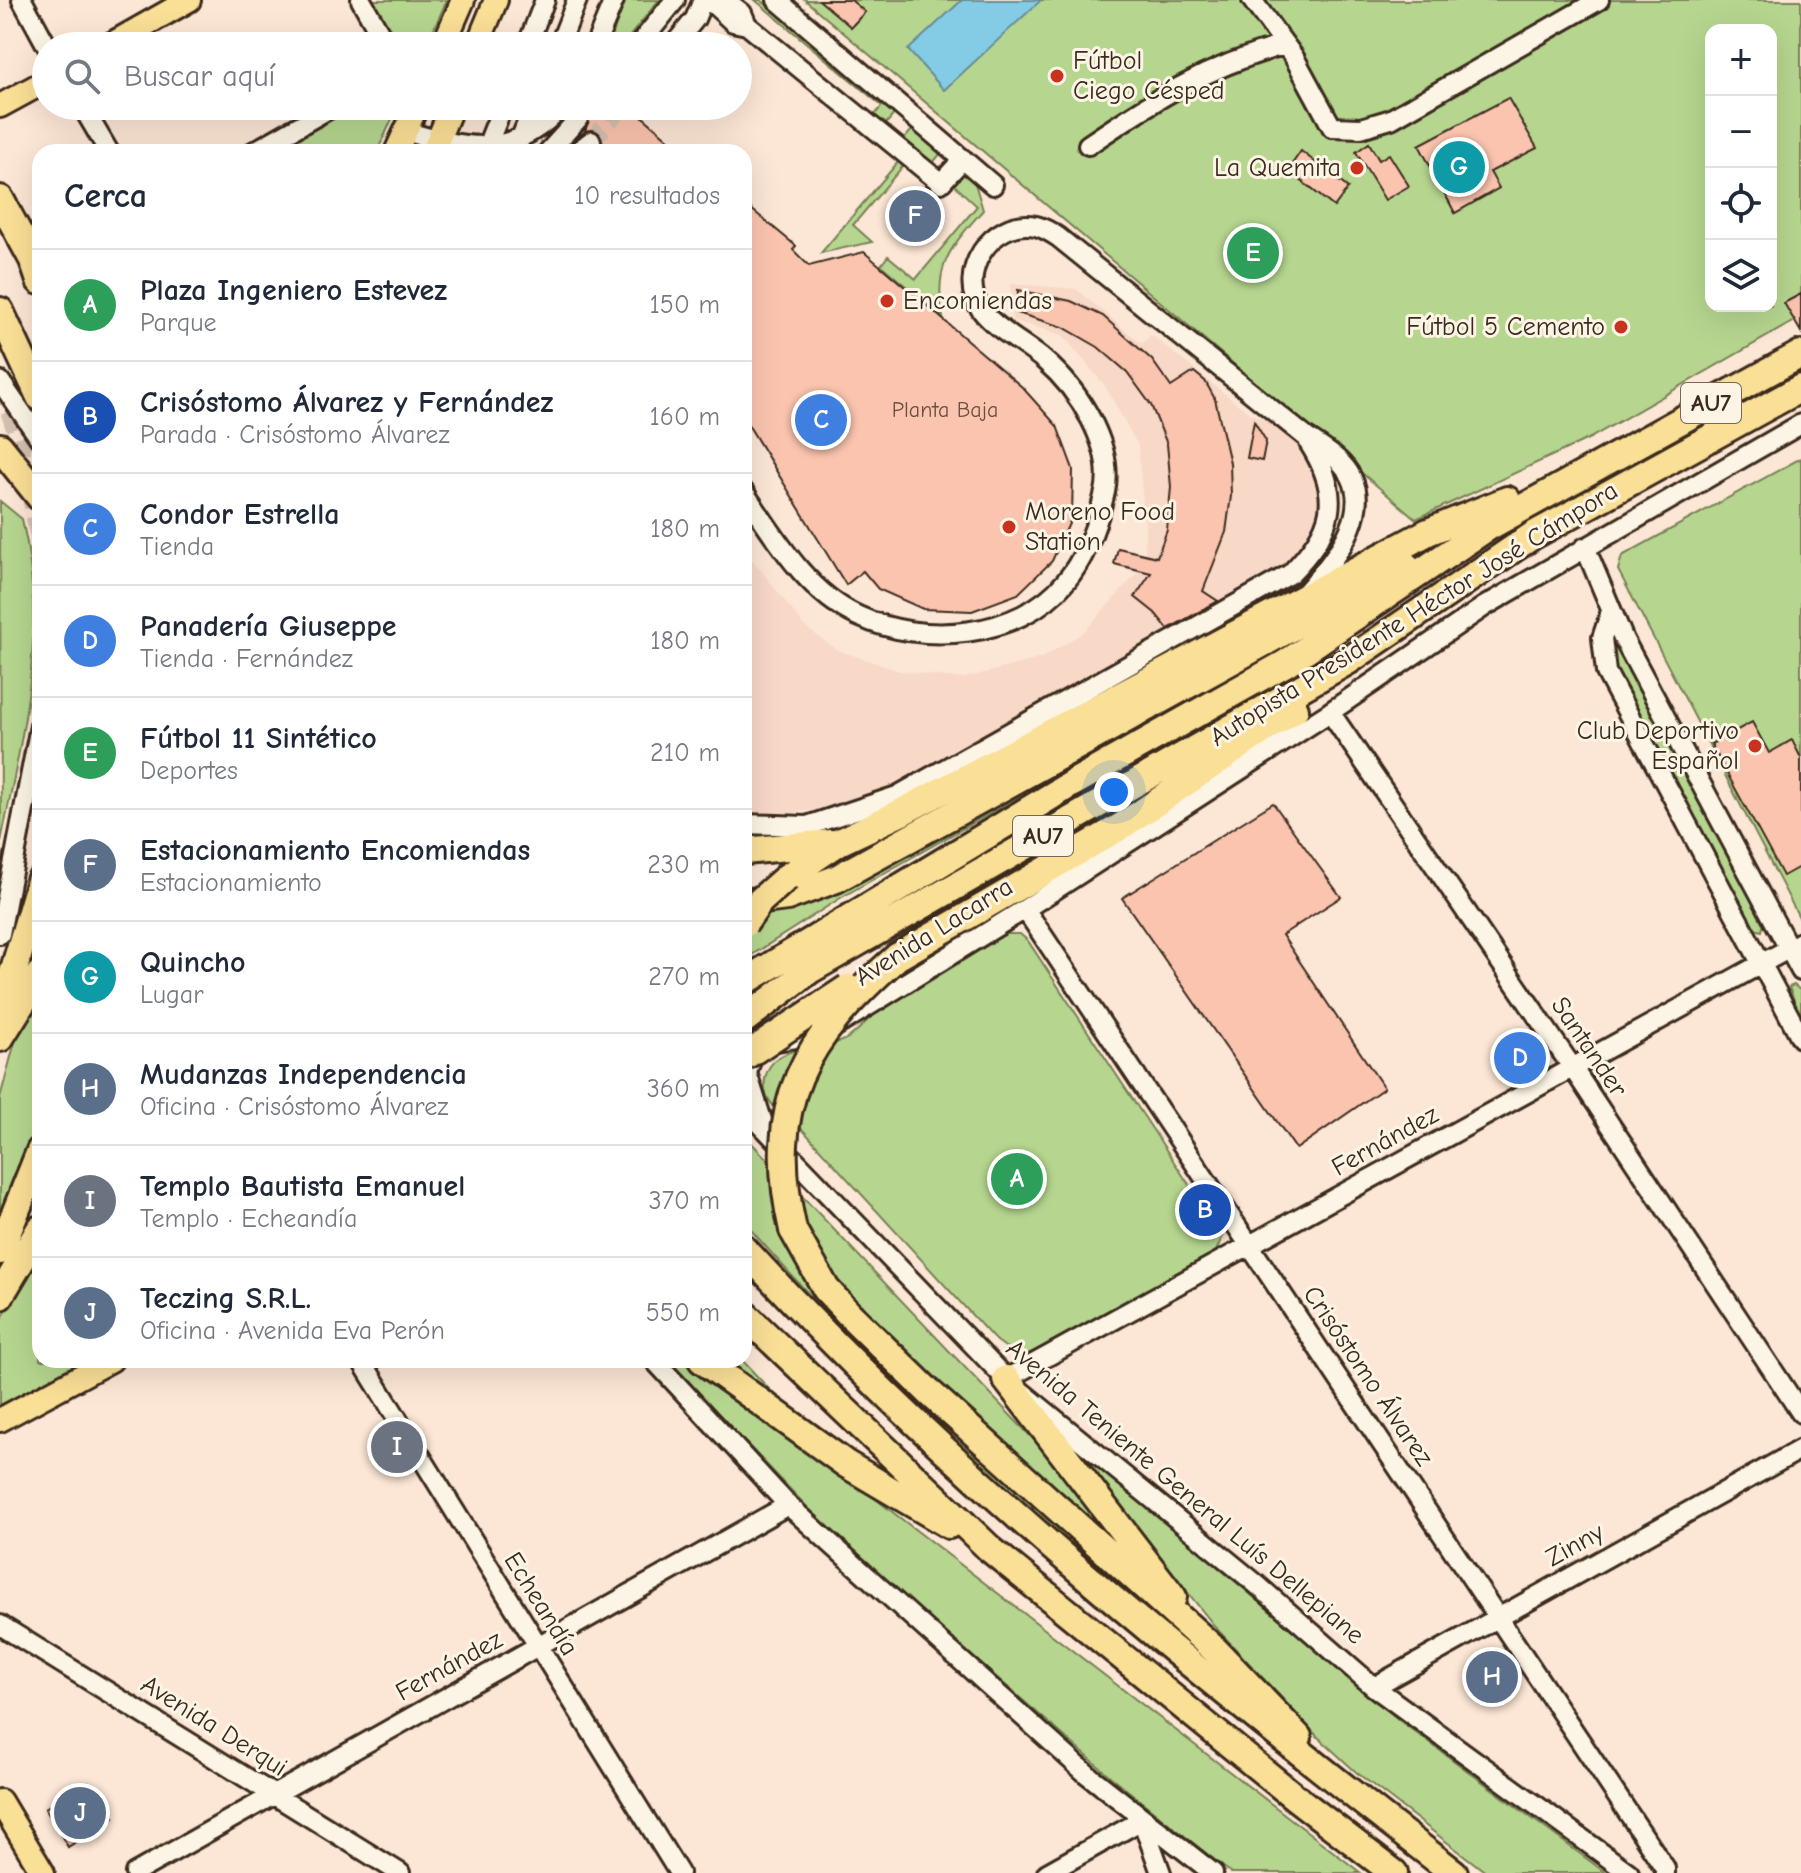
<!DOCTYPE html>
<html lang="es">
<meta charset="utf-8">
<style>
body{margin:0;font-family:"Comic Neue",sans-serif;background:#f6f6f7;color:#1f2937}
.controls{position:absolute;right:24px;top:24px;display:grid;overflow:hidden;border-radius:16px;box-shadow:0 8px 32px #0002}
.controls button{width:72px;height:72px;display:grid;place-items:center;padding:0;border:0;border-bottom:2px solid #e0e1e3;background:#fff;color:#1f2937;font:40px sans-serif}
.you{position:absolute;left:1114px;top:792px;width:28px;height:28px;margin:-20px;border:6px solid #fff;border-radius:50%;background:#1a73e8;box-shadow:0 0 0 12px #1a73e833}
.badge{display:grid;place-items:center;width:52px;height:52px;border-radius:50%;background:#c8321e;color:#fff;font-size:26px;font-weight:700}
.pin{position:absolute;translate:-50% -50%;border:4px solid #fff;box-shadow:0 2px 8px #0006}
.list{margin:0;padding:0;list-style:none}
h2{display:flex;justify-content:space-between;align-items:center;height:104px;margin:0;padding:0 32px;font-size:34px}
h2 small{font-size:26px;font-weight:400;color:#747a83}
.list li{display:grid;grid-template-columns:52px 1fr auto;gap:24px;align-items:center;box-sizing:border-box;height:112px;padding:0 32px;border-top:2px solid #e0e1e3}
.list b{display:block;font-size:30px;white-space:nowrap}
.list p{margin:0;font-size:26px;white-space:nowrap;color:#747a83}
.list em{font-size:26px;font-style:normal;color:#747a83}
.icon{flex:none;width:44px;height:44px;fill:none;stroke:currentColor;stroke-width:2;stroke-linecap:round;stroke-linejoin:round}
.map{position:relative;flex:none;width:1801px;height:1873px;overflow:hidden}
.search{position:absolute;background:#fff;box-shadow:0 8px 32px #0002;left:32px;top:32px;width:720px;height:88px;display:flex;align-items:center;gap:20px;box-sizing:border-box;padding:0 28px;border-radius:44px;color:#747a83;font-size:30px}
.panel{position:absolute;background:#fff;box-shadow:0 8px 32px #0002;left:32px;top:144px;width:720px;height:1224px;border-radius:24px}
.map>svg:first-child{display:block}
.built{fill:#f8d8c7}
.green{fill:#b6d68f;stroke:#788056;stroke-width:2;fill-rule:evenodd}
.water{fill:#84cce5;stroke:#678b95;stroke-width:2}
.building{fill:#fbc4af;stroke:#3b2a1e;stroke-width:2}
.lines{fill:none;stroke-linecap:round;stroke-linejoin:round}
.minor-tunnel{stroke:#d5c0b0;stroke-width:18;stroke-dasharray:18 9;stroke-linecap:butt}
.minor-casing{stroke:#3b2a1e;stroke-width:24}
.major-casing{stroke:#3b2a1e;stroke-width:28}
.highway-casing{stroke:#3b2a1e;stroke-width:32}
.minor{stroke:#fcf5e5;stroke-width:18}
.major{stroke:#fadf96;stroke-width:22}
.highway{stroke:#fadf96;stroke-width:26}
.highway-bridge-casing{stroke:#3b2a1e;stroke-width:32;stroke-linecap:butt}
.highway-bridge{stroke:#fadf96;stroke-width:26}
.poi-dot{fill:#c8321e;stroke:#fcf5e5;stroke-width:3}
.labels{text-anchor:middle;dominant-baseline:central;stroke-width:6;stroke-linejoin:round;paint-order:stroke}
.number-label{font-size:22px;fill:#6b5042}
.shield{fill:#fcf5e5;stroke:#75675a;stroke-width:2}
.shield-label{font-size:24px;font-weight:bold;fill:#3b2a1e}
.poi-label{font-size:26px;fill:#3b2a1e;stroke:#fcf5e5;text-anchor:start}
.street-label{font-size:26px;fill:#3b2a1e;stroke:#fcf5e5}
</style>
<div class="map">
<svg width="1801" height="1873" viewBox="0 0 1801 1873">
<rect width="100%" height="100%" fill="#fce6d5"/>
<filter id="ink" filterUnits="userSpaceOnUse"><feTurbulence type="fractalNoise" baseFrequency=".0125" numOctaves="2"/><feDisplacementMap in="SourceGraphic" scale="16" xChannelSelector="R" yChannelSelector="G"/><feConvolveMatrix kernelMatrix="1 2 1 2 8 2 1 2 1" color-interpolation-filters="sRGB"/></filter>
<g filter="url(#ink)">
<path class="built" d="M1011 284 1076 289 1142 344 1151 335 1250 414 1282 426 1311 457 1319 481 1320 506 1311 532 1300 550 1280 567 1129 661 951 758 875 793 830 808 744 818V549L805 627 837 650 899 671 962 679 1042 658 1084 632 1139 571 1145 555V526L1138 445 1105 386 1063 335 1012 320Z"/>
<path class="green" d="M370 0H447L426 46H400Z
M626 0H659L622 46H608Z
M755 0H761L895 113 885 125 874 116 882 106Z
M805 0H1801V317L1590 438 1416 519ZM1711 30H1771V306H1711Z
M351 106H398L377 152H272Z
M913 129 941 153 931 165 903 140Z
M899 161 904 165 853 225 872 242 821 253Z
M960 170 974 180 983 210C950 248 933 265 943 318L881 265 888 256 916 279 977 206 950 181Z
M1801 458V921L1618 570 1622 556Z
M0 501 22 519C49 632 23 731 1 842Z
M1341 611 1287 645 842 897 744 960V909L759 910Z
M1610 645 1619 648 1764 922 1762 931 1754 929 1610 658Z
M1006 934H1020L1028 941 1223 1236 1216 1251 1042 1349 1019 1357 993 1338 802 1129C783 1115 756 1100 767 1072 779 1041 823 1053 848 1038 860 1030 868 1018 880 1010 918 983 963 952 1006 934Z
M40 948V1130L0 1215V1098Z
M1794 985 1801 991V1018L1789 987Z
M744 1135 1091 1500 1143 1570 1029 1473 849 1297 823 1263 805 1225 786 1234C804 1286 843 1320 881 1358 967 1446 1059 1529 1155 1606L1148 1609C1002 1492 867 1363 744 1222Z
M40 1248V1360H86L0 1405V1322Z
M667 1360H681L821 1457 1361 1873H1231L1111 1777 909 1601 810 1510Z
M714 1360H742L769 1389 839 1448Z
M1062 1435 1400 1721 1606 1873H1487L1356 1772 1318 1737 1217 1629Z"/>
<path class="water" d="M962 0H1041L944 90 908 50Z"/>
<path class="building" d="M819 0H851L865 12 851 27Z
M1508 98 1537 148 1490 172 1499 188 1455 213 1419 145Z
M579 106H630L684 152H598L603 139 596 130 585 131 590 116Z
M1369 143 1379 160 1389 154 1409 186 1385 200 1356 152Z
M1301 151 1348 188 1334 207 1288 170Z
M744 203 796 246 793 250 809 266 864 252 1022 387 1057 426 1073 469 1072 517 1052 561 1018 594 972 611 923 609 878 589 863 571 846 585 744 418Z
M1018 290 1071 301 1103 316 1152 360 1171 387 1194 372 1205 381 1215 399 1230 463 1231 496 1226 532 1203 591 1218 601 1168 629 1155 613 1135 597 1151 573 1114 564 1118 548 1157 557 1167 530 1171 487 1167 444 1151 405 1127 372 1098 347 1063 327 1017 313Z
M1801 294V332L1784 303Z
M1254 421 1266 441 1262 461 1247 458Z
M1752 722 1769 753 1792 740 1801 758V866L1783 876 1711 744Z
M1273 803 1341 897 1282 935 1384 1088 1296 1149 1122 898Z
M88 1782 114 1817 68 1847 45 1808Z"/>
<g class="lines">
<path class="minor-tunnel" d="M578 119 590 106
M591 141 623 106
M1 386 21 447 40 542"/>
<defs>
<path id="minor" d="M22 0 47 46
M361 0 387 46
M709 0 733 22 747 25
M725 0 742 13 747 25 941 183 963 159
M777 0 993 185
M1252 0 1294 57 1332 127 1361 128 1391 119 1599 0
M527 46 545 0
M559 46 577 0
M595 46 614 0
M638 46 675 0
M673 46 695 19 703 0
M82 106 109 152
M405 131C468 150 514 159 562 106
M520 140 534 106
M1088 145C1157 98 1202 69 1283 45
M487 146 503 106
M253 152 334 106
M548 152 578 119
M577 152 591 141
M0 381 40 439
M744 492C775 537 806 592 858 616 922 646 1019 639 1066 581 1086 557 1098 522 1105 492 1115 446 1078 389 1044 360 1025 344 997 330 982 311 954 275 992 217 1036 226 1044 228 1052 233 1058 237L1306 437C1316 444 1328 451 1337 459 1384 501 1336 558 1306 592
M1585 547 1624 640 1801 971
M1611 611 1602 638 1606 672 1801 1038
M1330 712 1572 1067 1801 1413
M744 824 807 826 897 796 1290 574C1333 530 1344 498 1309 443
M1025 909 1665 1868V1873
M0 934 40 726
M777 1041 808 1036 836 1026 1025 909 1330 712 1485 606 1801 424
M753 1054 747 1073 762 1120
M744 1107 1006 1379 1255 1583 1374 1687 1629 1873
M361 1360 679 1873
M654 1360 788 1505 1088 1775 1213 1873
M1006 1379 1801 942
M0 1625 400 1873
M1374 1687 1801 1449
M135 1873 788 1505
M1047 1873 1142 1820 1161 1873"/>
<path id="major" d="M108 46 189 0
M443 46 463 0
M477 46 496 0
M0 106 46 81
M396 152 417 106
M433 152 452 106
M0 1420 111 1360
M0 1801 43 1873"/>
<path id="highway" d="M0 199 33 260 40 281
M0 311 40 397
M0 447 40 497
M744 851 831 843
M787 877 839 842 900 813 1428 532 1507 500
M749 902 787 897 836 879 1405 565
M897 957 1120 827 1295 709
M744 982 1073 783 1286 663 1488 527 1801 354
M0 1017 40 881
M744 1020 810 970 1348 661 1532 536 1801 388
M0 1038 40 974
M793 1230 826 1289 850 1315 930 1393 1215 1650 1298 1737
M744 1249C958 1482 1205 1680 1454 1873
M0 1251 40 1151
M0 1296 40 1229
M744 1314 990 1549 1296 1798 1394 1873
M702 1360 846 1464 949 1525
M1006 1379 1173 1597"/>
</defs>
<use href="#minor" class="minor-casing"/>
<use href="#major" class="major-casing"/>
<use href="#highway" class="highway-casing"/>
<use href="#minor" class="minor"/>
<use href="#major" class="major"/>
<use href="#highway" class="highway"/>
<defs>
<path id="highway-bridge" d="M744 924 760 901 787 877
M744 1057 848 988
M793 1230C764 1103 804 1039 897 957"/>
</defs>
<use href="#highway-bridge" class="highway-bridge-casing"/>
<use href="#highway-bridge" class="highway-bridge"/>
</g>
</g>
<g class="poi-dot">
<circle cx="1057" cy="76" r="8"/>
<circle cx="1357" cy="168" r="8"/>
<circle cx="887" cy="301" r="8"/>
<circle cx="1621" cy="327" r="8"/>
<circle cx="1009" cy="527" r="8"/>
<circle cx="1755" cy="746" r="8"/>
</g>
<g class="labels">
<g class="number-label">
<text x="945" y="410">Planta Baja</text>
</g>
<g class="shield">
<rect x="1681" y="383" width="60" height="40" rx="6"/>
<rect x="1013" y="816" width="60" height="40" rx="6"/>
</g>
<g class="shield-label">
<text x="1711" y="403">AU7</text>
<text x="1043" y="836">AU7</text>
</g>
<g class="poi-label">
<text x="1073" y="61">Fútbol<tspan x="1073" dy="30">Ciego Césped</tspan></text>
<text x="1341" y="168" text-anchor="end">La Quemita</text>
<text x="903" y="301">Encomiendas</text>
<text x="1605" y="327" text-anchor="end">Fútbol 5 Cemento</text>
<text x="1025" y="512">Moreno Food<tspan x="1025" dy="30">Station</tspan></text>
<text x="1739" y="731" text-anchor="end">Club Deportivo<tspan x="1739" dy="30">Español</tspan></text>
</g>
<g class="street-label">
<text transform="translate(1414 614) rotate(-32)">Autopista Presidente Héctor José Cámpora</text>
<text transform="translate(934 932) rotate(-32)">Avenida Lacarra</text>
<text transform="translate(1589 1047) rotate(56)">Santander</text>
<text transform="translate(1385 1141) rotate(-29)">Fernández</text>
<text transform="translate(1368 1376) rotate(56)">Crisóstomo Álvarez</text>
<text transform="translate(1185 1492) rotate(40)">Avenida Teniente General Luís Dellepiane</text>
<text transform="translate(1575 1545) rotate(-29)">Zinny</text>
<text transform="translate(541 1604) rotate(58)">Echeandía</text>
<text transform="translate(449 1666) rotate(-29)">Fernández</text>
<text transform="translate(214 1726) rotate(32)">Avenida Derqui</text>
</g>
</g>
</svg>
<div class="controls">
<button>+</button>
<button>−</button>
<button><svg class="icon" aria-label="locate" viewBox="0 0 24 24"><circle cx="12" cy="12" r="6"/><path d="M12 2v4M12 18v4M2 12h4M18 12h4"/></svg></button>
<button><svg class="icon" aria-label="layers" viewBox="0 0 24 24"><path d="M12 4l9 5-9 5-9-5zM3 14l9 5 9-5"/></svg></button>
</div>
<div class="you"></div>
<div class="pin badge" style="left:1017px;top:1179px;background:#2e9e5b">A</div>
<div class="pin badge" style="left:1205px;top:1210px;background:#1a4fb4">B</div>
<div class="pin badge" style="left:821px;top:420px;background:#3f7fe0">C</div>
<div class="pin badge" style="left:1520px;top:1058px;background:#3f7fe0">D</div>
<div class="pin badge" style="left:1253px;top:253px;background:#2e9e5b">E</div>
<div class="pin badge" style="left:915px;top:216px;background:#5c6f8a">F</div>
<div class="pin badge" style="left:1459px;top:167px;background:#0f9aa8">G</div>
<div class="pin badge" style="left:1492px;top:1677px;background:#5c6f8a">H</div>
<div class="pin badge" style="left:397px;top:1447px;background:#6b7280">I</div>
<div class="pin badge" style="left:80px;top:1813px;background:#5c6f8a">J</div>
<div class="search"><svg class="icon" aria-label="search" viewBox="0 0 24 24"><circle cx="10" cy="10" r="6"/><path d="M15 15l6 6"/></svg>Buscar aquí</div>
<section class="panel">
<h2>Cerca<small>10 resultados</small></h2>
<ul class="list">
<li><span class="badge" style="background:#2e9e5b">A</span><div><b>Plaza Ingeniero Estevez</b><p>Parque</p></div><em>150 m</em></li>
<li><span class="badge" style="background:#1a4fb4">B</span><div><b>Crisóstomo Álvarez y Fernández</b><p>Parada · Crisóstomo Álvarez</p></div><em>160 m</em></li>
<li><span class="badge" style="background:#3f7fe0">C</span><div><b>Condor Estrella</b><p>Tienda</p></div><em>180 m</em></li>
<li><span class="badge" style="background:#3f7fe0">D</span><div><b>Panadería Giuseppe</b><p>Tienda · Fernández</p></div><em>180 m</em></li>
<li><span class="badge" style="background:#2e9e5b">E</span><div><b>Fútbol 11 Sintético</b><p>Deportes</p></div><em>210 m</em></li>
<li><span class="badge" style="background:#5c6f8a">F</span><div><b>Estacionamiento Encomiendas</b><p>Estacionamiento</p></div><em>230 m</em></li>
<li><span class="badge" style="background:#0f9aa8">G</span><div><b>Quincho</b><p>Lugar</p></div><em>270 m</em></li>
<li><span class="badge" style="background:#5c6f8a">H</span><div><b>Mudanzas Independencia</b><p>Oficina · Crisóstomo Álvarez</p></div><em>360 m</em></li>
<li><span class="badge" style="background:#6b7280">I</span><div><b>Templo Bautista Emanuel</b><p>Templo · Echeandía</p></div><em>370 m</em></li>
<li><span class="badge" style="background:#5c6f8a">J</span><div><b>Teczing S.R.L.</b><p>Oficina · Avenida Eva Perón</p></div><em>550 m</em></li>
</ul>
</section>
</div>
